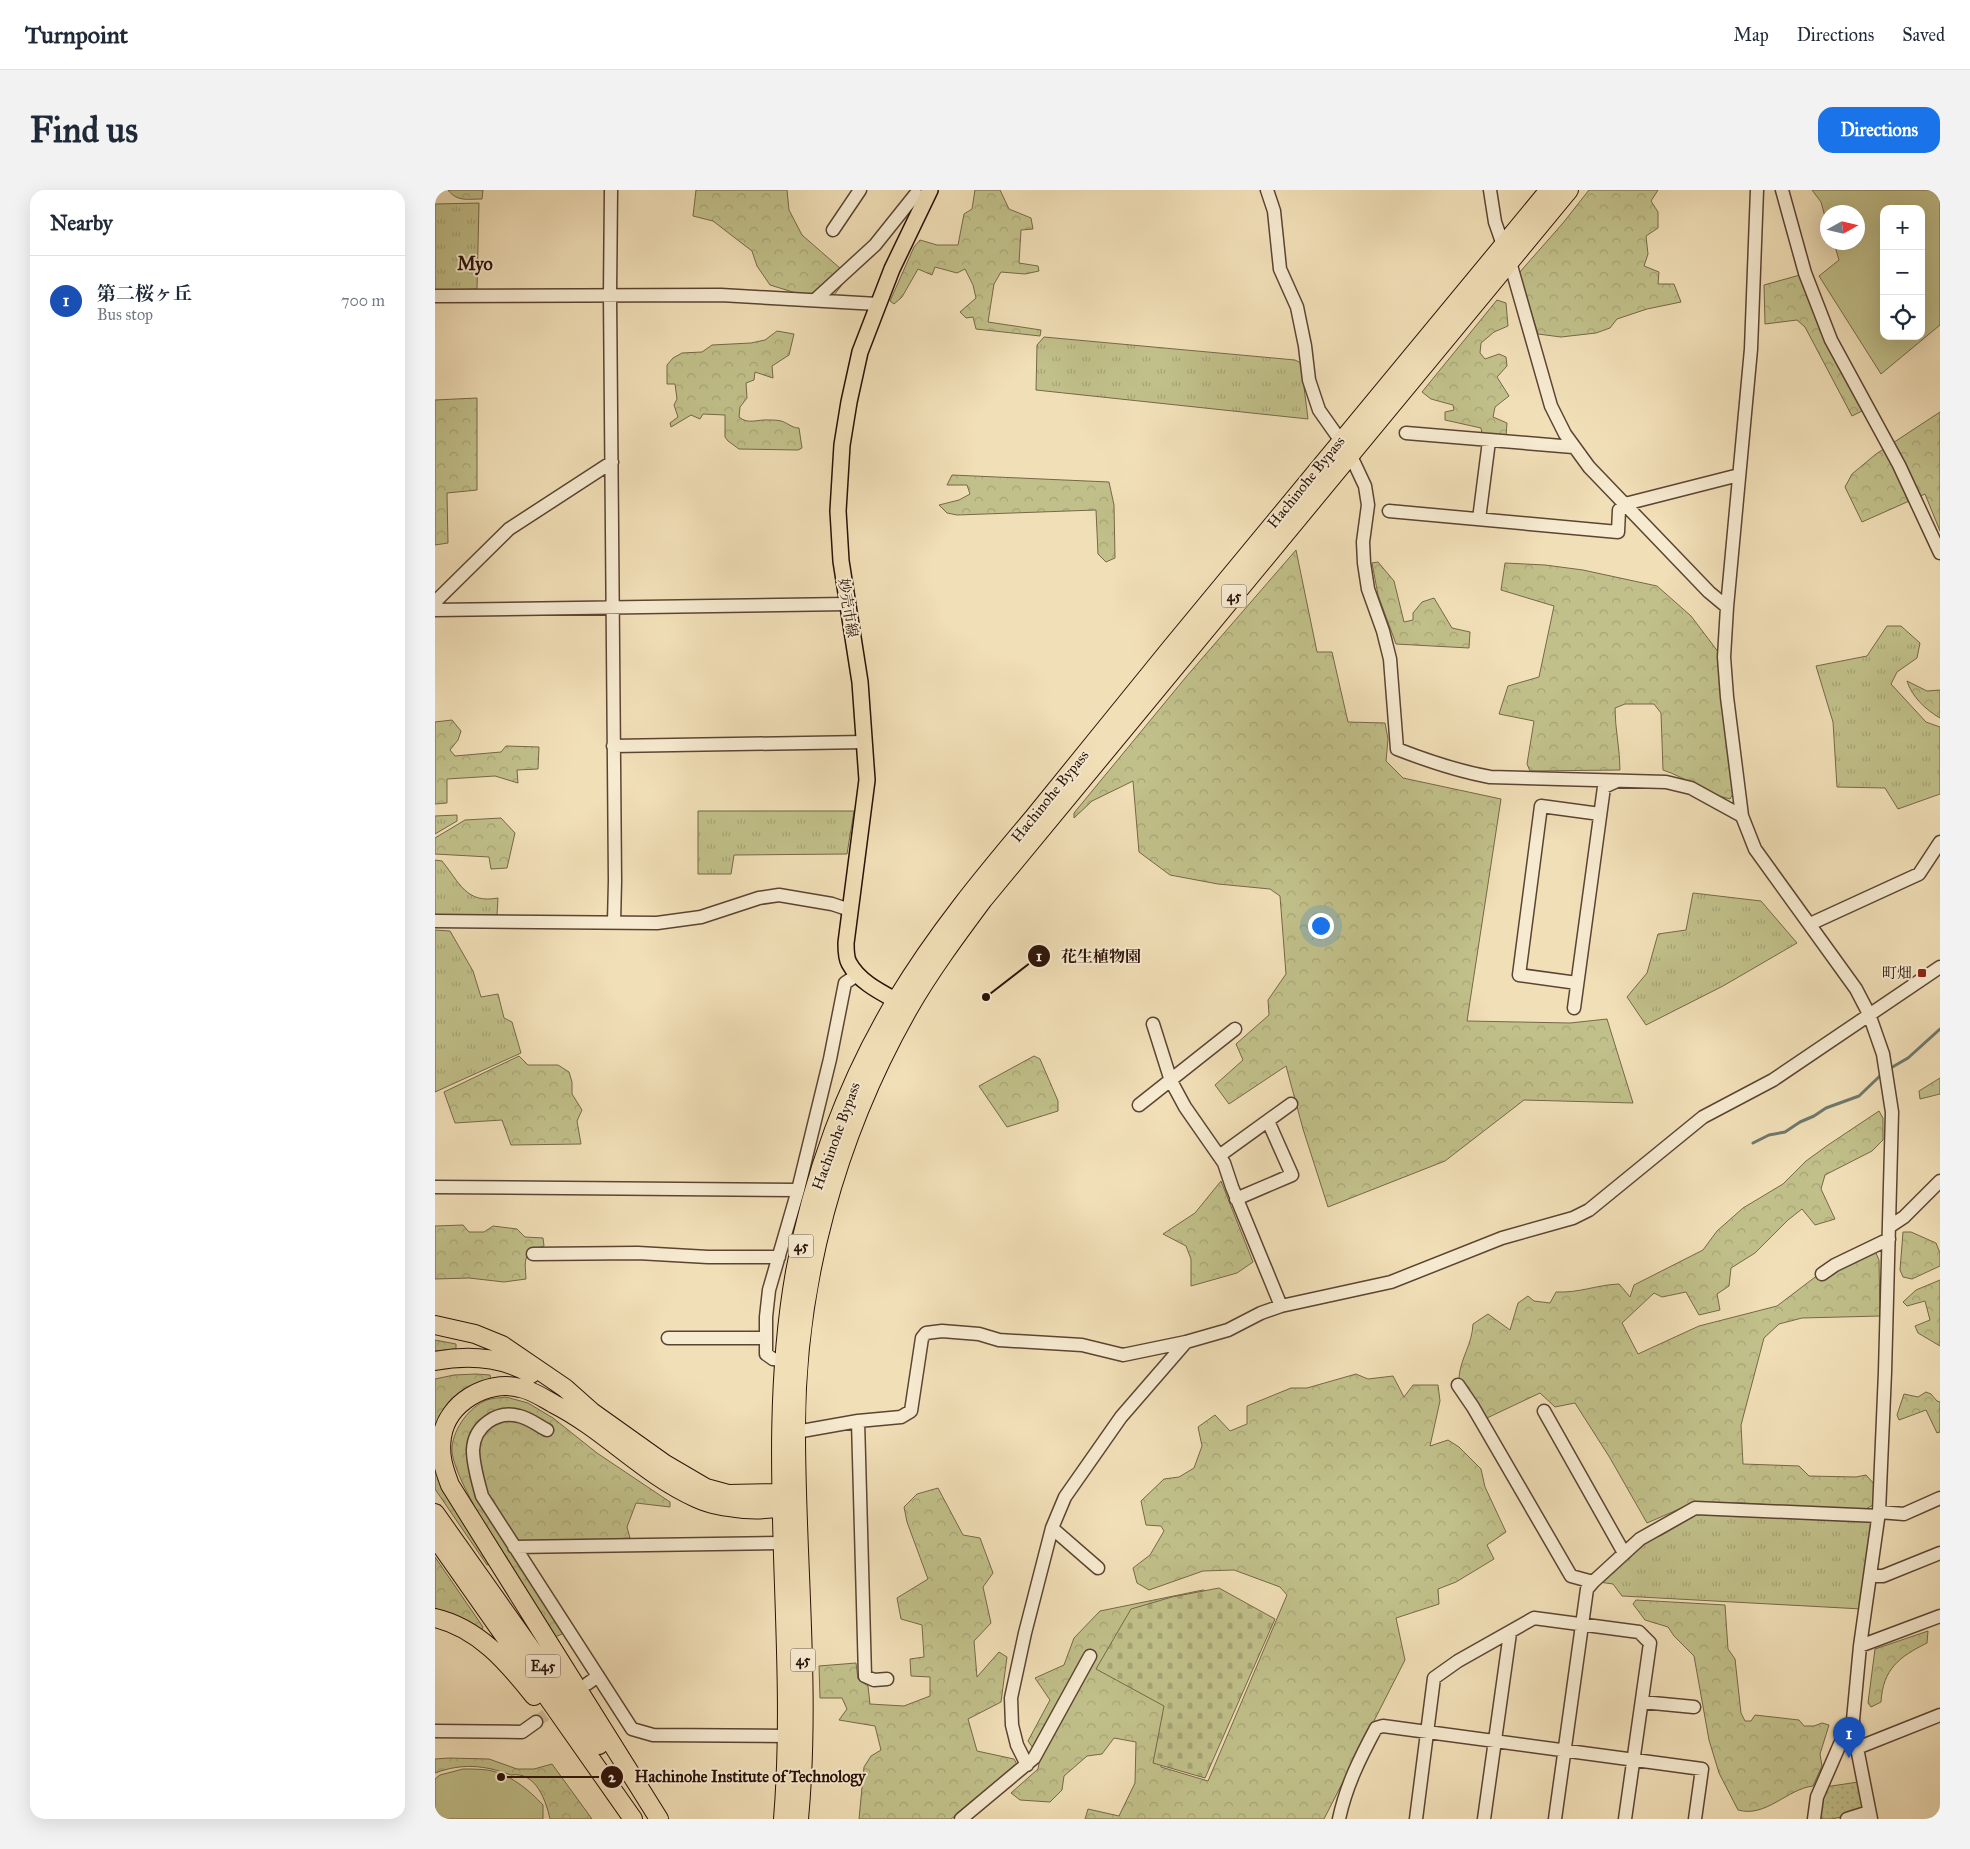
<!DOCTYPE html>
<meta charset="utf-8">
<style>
body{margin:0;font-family:"IM FELL Great Primer","Noto Serif JP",serif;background:#f2f2f3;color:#1f2937}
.controls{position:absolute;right:15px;top:15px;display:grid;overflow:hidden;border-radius:10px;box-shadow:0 5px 20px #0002}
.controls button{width:45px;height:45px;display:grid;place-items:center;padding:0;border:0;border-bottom:1px solid #e0e1e3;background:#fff;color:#1f2937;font:25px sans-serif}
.compass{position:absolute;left:1385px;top:15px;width:45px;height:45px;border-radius:50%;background:#fff;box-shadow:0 5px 20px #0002;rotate:82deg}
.you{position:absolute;left:885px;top:735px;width:18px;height:18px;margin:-12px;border:4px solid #fff;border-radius:50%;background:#1a73e8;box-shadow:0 0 0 8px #1a73e833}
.badge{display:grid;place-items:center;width:32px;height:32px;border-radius:50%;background:#1a73e8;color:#fff;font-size:16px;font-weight:700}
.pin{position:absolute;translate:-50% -41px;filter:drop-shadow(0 1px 2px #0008)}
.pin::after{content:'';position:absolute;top:26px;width:18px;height:15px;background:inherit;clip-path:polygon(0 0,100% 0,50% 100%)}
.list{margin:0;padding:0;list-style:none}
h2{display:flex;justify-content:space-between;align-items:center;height:65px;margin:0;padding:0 20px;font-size:21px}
h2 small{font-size:16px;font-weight:400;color:#747a83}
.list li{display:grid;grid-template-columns:32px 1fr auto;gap:15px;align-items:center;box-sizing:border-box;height:90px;padding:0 20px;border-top:1px solid #e0e1e3}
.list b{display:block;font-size:19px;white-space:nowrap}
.list p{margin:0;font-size:16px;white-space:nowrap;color:#747a83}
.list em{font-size:16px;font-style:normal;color:#747a83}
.icon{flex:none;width:28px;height:28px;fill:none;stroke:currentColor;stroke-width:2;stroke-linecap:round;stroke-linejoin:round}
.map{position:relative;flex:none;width:1505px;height:1629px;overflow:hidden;border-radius:15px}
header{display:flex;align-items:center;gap:30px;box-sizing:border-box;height:70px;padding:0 25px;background:#fff;border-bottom:1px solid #e0e1e3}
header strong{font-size:24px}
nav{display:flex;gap:28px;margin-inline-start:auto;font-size:18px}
.intro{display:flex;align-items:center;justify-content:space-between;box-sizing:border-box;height:120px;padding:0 30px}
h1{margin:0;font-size:35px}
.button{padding:12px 22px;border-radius:15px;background:#1a73e8;color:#fff;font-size:18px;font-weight:700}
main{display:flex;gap:30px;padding:0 30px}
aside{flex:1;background:#fff;border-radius:15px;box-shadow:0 5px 20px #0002}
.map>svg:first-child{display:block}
.grass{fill:url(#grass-tufts);stroke:#766848}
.forest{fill:url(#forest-crowns);stroke:#766848}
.cemetery{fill:url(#cemetery-stones);stroke:#766848}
.park{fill:url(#park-dots);stroke:#766848}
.pitch{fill:#c1c08a;stroke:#766848;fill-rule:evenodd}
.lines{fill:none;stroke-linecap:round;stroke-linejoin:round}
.stream{stroke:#6e786d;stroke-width:3}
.minor-tunnel{stroke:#d3c09d;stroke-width:12;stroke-dasharray:12 6;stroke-linecap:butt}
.minor-casing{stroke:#5c4433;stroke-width:15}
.major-casing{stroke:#2a1107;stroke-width:18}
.highway-casing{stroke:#2a1107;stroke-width:20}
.minor{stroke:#f6ead0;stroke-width:12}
.major{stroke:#f1dfb7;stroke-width:15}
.highway{stroke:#f1dfb7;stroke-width:18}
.poi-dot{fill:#8f2418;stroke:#f6ead0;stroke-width:2}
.labels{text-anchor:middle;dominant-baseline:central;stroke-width:4;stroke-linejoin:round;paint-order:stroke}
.shield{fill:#f6ead0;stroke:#675243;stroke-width:1}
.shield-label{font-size:14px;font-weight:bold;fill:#2a1107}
.street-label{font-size:15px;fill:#2a1107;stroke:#f6ead0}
.poi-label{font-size:15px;fill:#2a1107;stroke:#f6ead0;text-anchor:end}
.quarter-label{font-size:18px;font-weight:bold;fill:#2a1107;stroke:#f6ead0}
.leader{fill:none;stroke:#2a1107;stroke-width:2}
.callout-dot{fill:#2a1107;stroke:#f6ead0;stroke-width:2}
.mark-label{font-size:15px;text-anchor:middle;font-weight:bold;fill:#fff}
.callout-label{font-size:16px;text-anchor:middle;font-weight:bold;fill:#2a1107;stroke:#f6ead0;stroke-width:4;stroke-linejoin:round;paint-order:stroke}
</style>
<header>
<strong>Turnpoint</strong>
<nav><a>Map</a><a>Directions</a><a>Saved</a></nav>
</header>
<div class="intro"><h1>Find us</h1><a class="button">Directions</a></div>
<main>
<aside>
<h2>Nearby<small></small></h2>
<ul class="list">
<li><span class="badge" style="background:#1a4fb4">1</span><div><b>第二桜ヶ丘</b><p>Bus stop</p></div><em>700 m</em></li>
</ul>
</aside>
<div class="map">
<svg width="1505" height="1629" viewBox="0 0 1505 1629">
<defs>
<pattern id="grass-tufts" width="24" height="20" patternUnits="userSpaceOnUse" patternTransform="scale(1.25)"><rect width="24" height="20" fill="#c1c08a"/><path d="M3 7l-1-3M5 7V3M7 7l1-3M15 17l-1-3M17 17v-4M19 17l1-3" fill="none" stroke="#a6a476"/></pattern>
<pattern id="forest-crowns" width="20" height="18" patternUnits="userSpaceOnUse" patternTransform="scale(1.25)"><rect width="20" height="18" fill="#c1c08a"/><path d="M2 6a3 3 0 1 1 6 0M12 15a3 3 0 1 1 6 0" fill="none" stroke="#a6a476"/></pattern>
<pattern id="cemetery-stones" width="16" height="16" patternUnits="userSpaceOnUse" patternTransform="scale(1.25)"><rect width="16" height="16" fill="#c1c08a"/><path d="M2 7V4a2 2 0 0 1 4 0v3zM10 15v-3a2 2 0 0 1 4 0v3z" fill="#a6a476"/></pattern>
<pattern id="park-dots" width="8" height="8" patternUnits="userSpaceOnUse" patternTransform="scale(1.25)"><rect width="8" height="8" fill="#c1c08a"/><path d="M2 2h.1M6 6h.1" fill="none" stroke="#a6a476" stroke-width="1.8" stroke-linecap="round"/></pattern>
</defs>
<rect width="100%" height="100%" fill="#f1dfb7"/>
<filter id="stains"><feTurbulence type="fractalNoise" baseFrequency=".004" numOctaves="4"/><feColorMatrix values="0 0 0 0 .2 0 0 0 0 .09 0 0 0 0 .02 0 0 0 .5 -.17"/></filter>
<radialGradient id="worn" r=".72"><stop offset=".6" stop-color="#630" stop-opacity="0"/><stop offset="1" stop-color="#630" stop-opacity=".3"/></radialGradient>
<path class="grass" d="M44 13 42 99 0 100V14Z
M609 147 860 170 866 173 873 229 601 200 602 155Z
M1452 436H1466L1485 453 1482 468 1462 482 1456 494 1491 532 1505 537V604L1463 619 1450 598 1402 597 1398 532 1381 476 1432 466Z
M263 621H419L412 664 299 665 296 684H263Z
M22 625V631L0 644V626Z
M0 670 7 671C25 693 31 714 63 708L62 725 0 726Z
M1258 703 1326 711 1362 753 1288 796 1211 835 1192 807 1212 783 1223 744 1251 740Z
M0 740 15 741 38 781 46 807 63 804 69 828 77 832 86 863 0 902Z
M1263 1324 1437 1331 1427 1419 1187 1406 1178 1394 1164 1392 1208 1353 1227 1345Z"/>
<path class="forest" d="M13 0H48L47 9C33 9 22 12 13 0Z
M261 0H352L354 20 367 45 414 86 399 105 361 103 335 95 322 76 317 61 278 31 258 26Z
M540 0H565L574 19 596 28 598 39 586 40 584 73 603 76 604 81 590 84 566 82 559 94 553 132 606 140 605 146 541 139 538 127 531 128 525 122 541 108 538 95 530 79 522 83 500 77 497 85 483 79 467 107 459 114 455 111 479 57 485 50 502 55H523L529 24 537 19Z
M1154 0H1223L1216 11 1223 22V38L1211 46 1213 64 1209 76 1224 82 1223 94H1239L1246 112 1212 119 1182 129 1175 138 1161 143 1126 147 1103 144 1084 83 1128 33Z
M1365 85 1429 220 1417 226 1370 137 1362 130 1330 134 1329 95Z
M1062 110 1071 113 1073 136 1059 142 1046 153 1045 163 1050 169 1064 164 1071 167 1072 176 1062 187 1074 206 1060 217 1058 227 1072 233 1071 246 1047 244 1046 238 1010 230V222L1019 220 1018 215 996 209 987 202Z
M342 141 359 144 354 165 337 176 338 188 320 182 319 190 311 193 312 208 305 217 304 227C313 235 323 229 334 230 338 230 342 230 346 231 353 233 357 238 364 238L367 258 363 260 304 259 293 251 290 247V225L268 224 265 229 256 225 236 237 235 233 243 227 239 215 242 209 240 194H232V175L238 168 247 163 267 162 277 155 316 153 330 150Z
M42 208V300L12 303 13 353 0 355V210Z
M1505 222V341L1490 304 1427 332 1410 297 1417 284 1441 264Z
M517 285 674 292 679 315 680 368 671 372 663 364 661 320 522 325 512 323 504 315 524 310 535 304 532 295H512Z
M861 360 882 462H897L913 532 950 533 953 549 951 571 968 588 1066 609 1032 831 1135 833 1172 829 1198 913 1089 910 1010 971 893 1017 868 939 851 876 794 914 780 895 808 870 801 854 834 825 833 810 851 784 845 706 835 699 783 694 735 685 704 662 698 591 657 611 639 628V623L751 487Z
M943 372 959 391 969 432 978 430V423L987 412 999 408 1017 438 1035 442 1034 458 961 454 943 405 937 373Z
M1070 373 1110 375 1148 380 1222 396 1256 426 1284 463 1299 602 1295 609C1272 604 1252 588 1228 580L1226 523 1219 514H1190L1180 518C1180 539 1185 559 1185 580L1095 581 1092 574 1099 531 1064 524 1073 496 1104 487 1119 416 1066 400Z
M1472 491 1492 501 1505 500V528C1491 520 1477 507 1472 491Z
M17 530 26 541 23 550 15 560 20 566 66 562 71 556 104 557 103 579 82 580 83 593 60 586 12 589V613L0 614V532Z
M66 628 80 643 72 678 56 679 54 667 0 664V648L30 630Z
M84 866 93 875H123L134 882 137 892V904L147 920 142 931 146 954 76 955 67 930 20 933 9 902Z
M599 866 605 869 623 911V921L572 937 544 896Z
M1505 888V904L1485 909 1484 901Z
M1444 921 1448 928V950L1437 961 1390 985 1386 999 1400 1029 1380 1035 1367 1019 1353 1030 1320 1063 1296 1078 1294 1096 1282 1104 1285 1120 1264 1125 1251 1102 1227 1107 1219 1103 1187 1133 1203 1164 1264 1136 1342 1116 1396 1075 1437 1054 1444 1070 1445 1126 1367 1128 1344 1134 1329 1148 1306 1235 1308 1274 1364 1276 1374 1286 1421 1287 1431 1285 1440 1295 1438 1315 1431 1319 1419 1320 1307 1313H1258L1212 1333 1175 1268 1140 1213 1120 1217 1105 1203 1052 1228 1024 1187C1026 1167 1037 1155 1038 1134L1053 1124 1075 1140 1083 1113 1093 1106 1099 1111 1115 1113 1121 1102C1145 1103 1161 1095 1184 1094L1195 1107 1199 1095 1268 1060 1282 1041 1308 1018 1348 994 1371 971 1393 955Z
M786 991 818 1072 802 1083 756 1096V1069L751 1056 728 1044 760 1023Z
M28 1035 34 1042H49L58 1036 82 1039 90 1047 108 1048 109 1056C87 1062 90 1070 91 1089L69 1092 34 1088 0 1089V1036Z
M1468 1042H1476L1501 1053 1505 1063V1076L1477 1089 1468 1087 1465 1080Z
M1505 1090V1156L1483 1143 1480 1136 1495 1130 1490 1111 1472 1116 1468 1112 1481 1100Z
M0 1150 21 1154V1159L0 1161Z
M41 1184 55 1185 56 1191 0 1240V1189L19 1185Z
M921 1184 933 1189 958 1186 969 1207 978 1195H1003L1005 1211 995 1256 1013 1250 1024 1257 1046 1279 1050 1297 1071 1342 1052 1355 1059 1369 1021 1392 1003 1399 1004 1414 961 1428 970 1470 889 1629H650L653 1619 684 1626 700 1593 701 1552 679 1548 667 1564 652 1566 629 1586 627 1600 615 1612 585 1610 576 1603 603 1579 605 1568 593 1551 615 1510 600 1488 629 1475 639 1448 665 1421 768 1400 789 1407 735 1516 726 1577 773 1591 852 1405 845 1397 799 1380 768 1381 714 1400 702 1393 698 1378 715 1365 729 1341 726 1336 711 1335 706 1311 729 1289 744 1287 759 1278 767 1256 763 1237 780 1225 795 1241 812 1234V1216L856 1198H872Z
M1491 1202 1496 1204 1502 1211 1505 1212V1242L1502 1243 1491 1220 1464 1230 1462 1225 1469 1204 1483 1207Z
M71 1207 93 1213 118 1228 162 1263 235 1312V1317L201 1313 192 1337 195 1348 72 1354 129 1443 120 1447C100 1414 13 1288 17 1257 19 1238 34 1217 52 1210 57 1208 65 1208 71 1207Z
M0 1274 56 1374 52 1375 0 1299Z
M503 1298 528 1345 545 1348 558 1383 548 1397 556 1433 539 1451 542 1487 564 1462 572 1467 566 1512 533 1529 542 1561 579 1569 584 1578 516 1629H424L429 1577 436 1566 446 1560 440 1536 404 1530 412 1519 407 1508H385L384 1476 421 1473 423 1489 433 1496 435 1514 469 1516 495 1506V1487L476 1486 475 1469 489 1467 487 1435 466 1429 462 1408 493 1389 472 1332 469 1317 482 1304Z
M0 1367 48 1437 46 1441 0 1420Z
M1201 1410 1290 1415 1293 1459 1300 1469 1306 1523 1310 1531H1316L1320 1525 1364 1530 1369 1536H1379L1387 1533 1394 1535 1385 1564 1387 1576 1378 1596C1352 1599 1331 1628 1303 1620L1284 1583 1274 1550 1259 1466 1239 1446 1233 1437 1210 1430 1198 1414Z
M1493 1441 1492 1453C1464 1467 1448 1479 1446 1512L1436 1517 1433 1513 1440 1459Z
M14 1568 54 1569 82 1579H99L117 1574 157 1629H115C111 1611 101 1581 76 1585 49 1575 27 1573 0 1583V1569Z"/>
<path class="cemetery" d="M784 1398 840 1429 770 1588 718 1573 729 1516 661 1479 696 1419 737 1407Z"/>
<path class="park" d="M1423 1592 1428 1617 1424 1623 1397 1629H1385L1387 1606 1390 1597Z"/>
<path class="pitch" d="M1377 0H1505V135L1446 184 1384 86 1404 70 1399 53 1422 52V22H1392V34L1386 12ZM1449 19H1486V146H1449Z
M28 1579C36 1579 44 1579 52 1580 74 1583 94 1600 108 1615V1629H0V1589L5 1585Z"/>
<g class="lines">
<path class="stream" d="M1454 879 1473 868 1505 839
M1318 953 1334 945 1350 942 1365 932 1379 926 1391 918 1424 906 1447 884"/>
<path class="minor-tunnel" d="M101 1532 126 1514"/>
<defs>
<path id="minor" d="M176 0 175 105 180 691 179 732
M832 0 839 21 845 79 862 117 870 156 874 190 884 220 915 264 930 296 933 315 928 352 929 373 933 399 948 441 955 469 962 559C993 571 1022 581 1055 587L1231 592 1256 598 1307 626
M1055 0 1060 32 1068 55
M1322 0 1316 159 1292 417 1289 467 1292 507 1307 626 1320 659 1421 799 1434 824 1448 864 1457 922 1450 1182 1444 1322 1425 1456 1418 1530 1422 1558 1436 1629
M1347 0 1370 83 1396 150 1464 275 1505 363
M398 40 425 0
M1075 72 1116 216 1130 244 1154 277 1274 402 1292 417
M0 106 286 105 442 114
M380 110 440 55 480 5 491 8
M971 243 1138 257
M954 321 1183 342 1184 320 1190 314 1304 285
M1044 329 1054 251
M0 414 3 409 74 339 177 272
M0 420 412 414
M178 556 430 552
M0 731 222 733 266 727 324 708 344 705 397 714 415 720
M1375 734 1484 684 1505 652
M1142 793 1084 785 1106 616 1165 624
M1139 818 1169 597 1182 591
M718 834 736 891 750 917 789 973 797 997 846 1116
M704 915 800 839
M784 966 856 914
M0 997 363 1000
M801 1009 857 985 833 931
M1454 1037 1469 1027 1505 991
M98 1064 203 1063 273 1067H344
M1387 1084 1400 1075 1454 1049
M233 1148H331
M348 1170 338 1169 331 1164V1127L334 1100 363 1000 395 869 410 793 422 785
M1023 1195 1038 1217 1136 1386 1158 1392
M1109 1221 1189 1363
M423 1231 430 1486 439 1490 452 1489
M112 1240C104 1236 94 1228 84 1226 62 1220 39 1236 38 1260 38 1275 43 1291 47 1306L197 1539 218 1545 353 1546
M361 1242 423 1231 466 1227 476 1221 487 1148 491 1143 507 1141 544 1144 564 1150 647 1155 688 1165 751 1152
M1444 1322 1469 1324 1505 1308
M617 1338 663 1378
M79 1357 347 1353
M1435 1386H1448L1505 1363
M1425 1456 1505 1426
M152 1494 163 1486
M1207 1512 1259 1517
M0 1541 87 1542 101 1532
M1422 1558 1505 1525
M592 1575 582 1555 577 1535 576 1508 590 1443 617 1338 630 1307 686 1227 751 1152 793 1140 826 1123 846 1116 956 1092 1067 1048 1138 1028 1154 1020 1268 927 1338 890 1505 777
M526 1629 599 1568 655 1466
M904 1629C911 1596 925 1568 941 1538L948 1536 1267 1579 1260 1629
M981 1629 999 1488 1023 1471 1099 1428 1204 1442 1215 1453 1190 1629
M1049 1629 1075 1443
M1120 1629 1152 1399 1158 1392 1205 1349 1260 1318 1444 1326
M1379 1629 1382 1607 1405 1554 1418 1530
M1412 1629 1434 1622"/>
<path id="major" d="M471 816C452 805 425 794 414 773 411 768 411 760 411 753L432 590 425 492 406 371 403 321 407 255 414 212 425 162 457 79 495 0"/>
<path id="highway" d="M0 1135 40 1144 67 1155 130 1198 157 1222 230 1274 271 1298 293 1304 346 1303 356 1308
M0 1171C33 1165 67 1167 96 1184
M0 1323 164 1555
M0 1347 198 1629
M0 1428C43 1438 72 1472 99 1506
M224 1629 15 1295C9 1279 4 1265 7 1247 12 1213 52 1189 85 1198 97 1200 108 1208 119 1214 170 1240 209 1285 261 1308 276 1315 292 1317 309 1319 325 1320 342 1320 357 1313
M348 1629C363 1447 328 1263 360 1082 377 987 412 892 462 809 501 744 549 686 598 628 644 572 689 515 735 459 861 306 987 153 1114 0
M364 1629C376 1501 361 1371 361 1243 360 1095 401 946 474 818 496 780 522 745 548 710L1134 0"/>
</defs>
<use href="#minor" class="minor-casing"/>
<use href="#major" class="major-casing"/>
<use href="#highway" class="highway-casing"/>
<use href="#minor" class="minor"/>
<use href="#major" class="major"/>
<use href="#highway" class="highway"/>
</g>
<rect class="poi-dot" x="1482" y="778" width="10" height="10" rx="2.5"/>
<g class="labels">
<g class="shield">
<rect x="786.5" y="394.5" width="25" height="23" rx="4"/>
<rect x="353.5" y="1044.5" width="25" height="23" rx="4"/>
<rect x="355.5" y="1458.5" width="25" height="23" rx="4"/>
<rect x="90.5" y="1464.5" width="35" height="23" rx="4"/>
</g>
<g class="shield-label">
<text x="799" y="406">45</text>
<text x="366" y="1056">45</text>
<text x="368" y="1470">45</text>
<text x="108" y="1476">E45</text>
</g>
<g class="street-label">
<text transform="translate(871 292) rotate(-51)">Hachinohe Bypass</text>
<text transform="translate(413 418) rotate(81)">妙売市線</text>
<text transform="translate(615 606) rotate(-51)">Hachinohe Bypass</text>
<text transform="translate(401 946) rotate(-70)">Hachinohe Bypass</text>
</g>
<g class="poi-label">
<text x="1477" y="783">町畑</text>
</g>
<g class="quarter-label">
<text x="40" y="74">Myo</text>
</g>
</g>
<path class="leader" d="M551 807L604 766M66 1587L177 1587"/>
<g class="callout-dot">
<circle cx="551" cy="807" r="5"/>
<circle cx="66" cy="1587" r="5"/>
<circle cx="604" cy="766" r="12"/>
<circle cx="177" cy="1587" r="12"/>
</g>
<g class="mark-label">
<text x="604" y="771">1</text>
<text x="177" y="1592">2</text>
</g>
<g class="callout-label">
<text x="666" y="772">花生植物園</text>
<text x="315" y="1592">Hachinohe Institute of Technology</text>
</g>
<rect width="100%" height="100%" filter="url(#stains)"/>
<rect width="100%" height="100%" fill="url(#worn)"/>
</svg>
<div class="controls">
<button>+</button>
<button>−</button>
<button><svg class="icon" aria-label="locate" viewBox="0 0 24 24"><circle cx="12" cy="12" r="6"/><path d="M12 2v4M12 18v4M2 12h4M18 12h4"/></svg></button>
</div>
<svg class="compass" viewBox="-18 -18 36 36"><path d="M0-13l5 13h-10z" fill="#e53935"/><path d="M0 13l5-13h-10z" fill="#747a83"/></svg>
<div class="you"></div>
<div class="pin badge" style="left:1414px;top:1568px;background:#1a4fb4">1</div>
</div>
</main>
